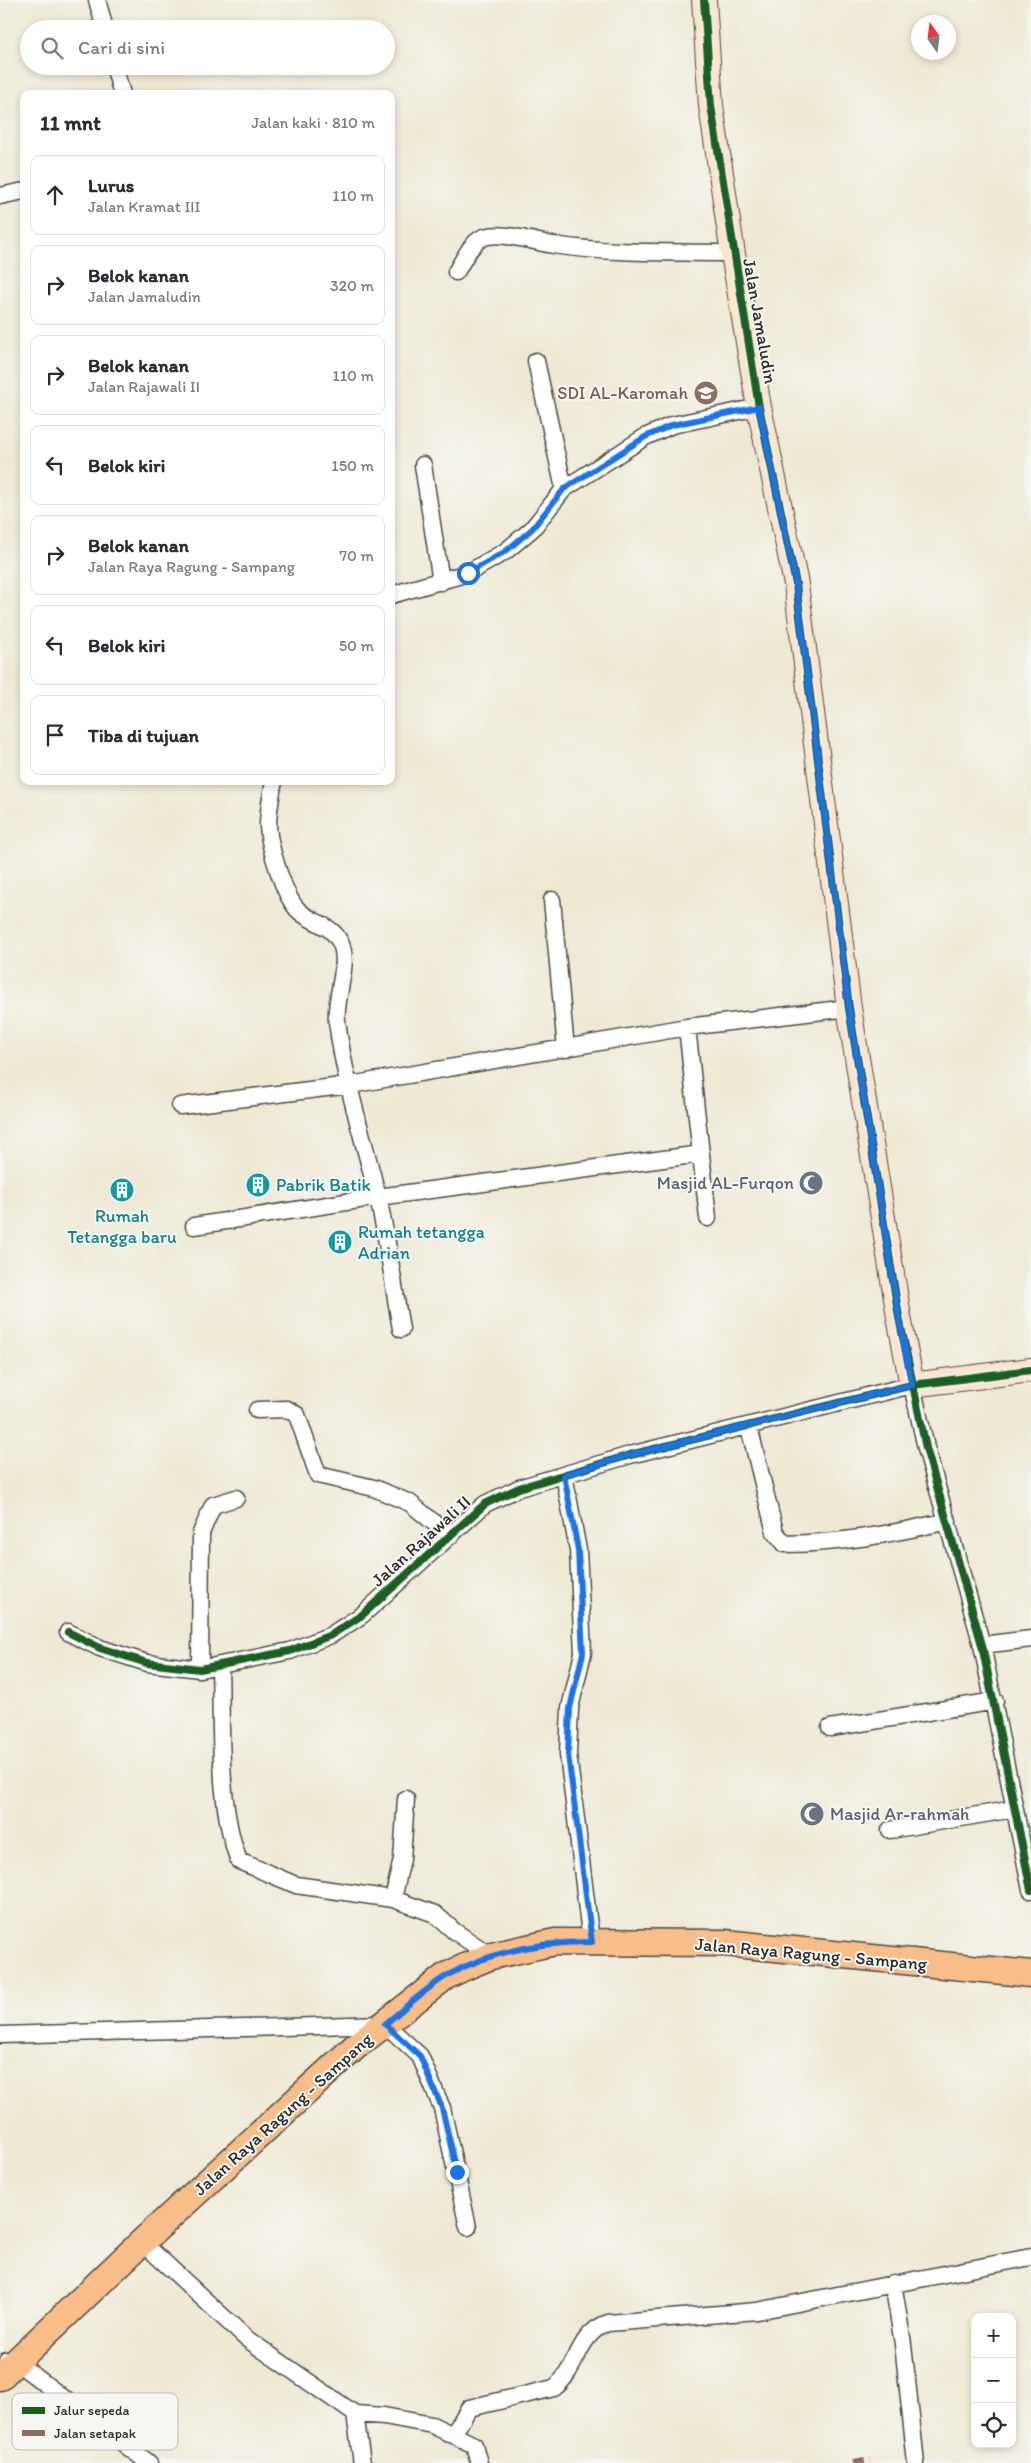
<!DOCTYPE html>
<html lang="id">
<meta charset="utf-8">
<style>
body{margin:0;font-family:Itim,sans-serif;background:#f7f7f7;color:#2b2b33}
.controls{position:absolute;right:15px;bottom:15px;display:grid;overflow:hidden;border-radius:10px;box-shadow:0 2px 8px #0003}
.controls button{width:45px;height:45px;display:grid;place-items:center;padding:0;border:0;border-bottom:1px solid #e1e1e2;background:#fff;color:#2b2b33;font:25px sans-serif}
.compass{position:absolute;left:911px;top:15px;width:45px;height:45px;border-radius:50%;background:#fff;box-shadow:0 2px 8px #0003;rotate:346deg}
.stop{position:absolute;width:15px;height:15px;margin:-11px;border:4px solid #1a73e8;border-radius:50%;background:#fff}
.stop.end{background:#1a73e8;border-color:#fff;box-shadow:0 1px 5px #0008}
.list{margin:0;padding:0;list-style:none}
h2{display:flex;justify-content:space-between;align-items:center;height:65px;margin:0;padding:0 20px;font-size:21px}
h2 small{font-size:16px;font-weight:400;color:#7c7c81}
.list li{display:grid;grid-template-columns:32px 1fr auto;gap:15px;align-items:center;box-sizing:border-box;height:80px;margin:0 10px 10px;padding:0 10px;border:1px solid #e1e1e2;border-radius:10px}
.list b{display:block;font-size:19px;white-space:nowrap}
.list p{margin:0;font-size:16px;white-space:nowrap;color:#7c7c81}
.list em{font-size:16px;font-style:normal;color:#7c7c81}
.icon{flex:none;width:28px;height:28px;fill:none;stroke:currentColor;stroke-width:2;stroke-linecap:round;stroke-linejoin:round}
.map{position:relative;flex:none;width:1031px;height:2463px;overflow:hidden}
.search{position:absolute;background:#fff;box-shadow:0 2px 8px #0003;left:20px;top:20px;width:375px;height:55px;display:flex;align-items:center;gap:12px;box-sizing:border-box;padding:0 18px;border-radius:28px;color:#7c7c81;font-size:19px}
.panel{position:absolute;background:#fff;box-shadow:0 2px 8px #0003;left:20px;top:90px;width:375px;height:695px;border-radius:10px}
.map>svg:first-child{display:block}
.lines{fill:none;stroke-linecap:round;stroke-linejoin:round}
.street-casing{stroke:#484844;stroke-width:19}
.secondary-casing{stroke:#484844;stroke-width:26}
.primary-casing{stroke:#484844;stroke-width:29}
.street{stroke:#fff;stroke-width:16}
.secondary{stroke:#fce5d0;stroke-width:24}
.primary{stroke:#f8bd89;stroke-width:26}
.quiet{stroke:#8d6e63;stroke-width:6;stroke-dasharray:12 6;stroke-linecap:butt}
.cycleway-casing{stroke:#f6f6f2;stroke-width:11}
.cycleway{stroke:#1b5e20;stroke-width:8}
.route{stroke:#1a73e8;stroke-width:6}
.labels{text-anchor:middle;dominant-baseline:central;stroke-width:4;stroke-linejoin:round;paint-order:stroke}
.street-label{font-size:18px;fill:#2b2b2b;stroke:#f6f6f2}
.education-label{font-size:18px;fill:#785e54;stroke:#f6f6f2;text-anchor:end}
.worship-label{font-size:18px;fill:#5b616d;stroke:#f6f6f2;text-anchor:end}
.culture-label{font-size:18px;fill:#0d838f;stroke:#f6f6f2;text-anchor:start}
.key{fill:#f6f6f2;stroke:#b9b9b6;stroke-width:1}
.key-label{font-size:14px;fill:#2b2b2b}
</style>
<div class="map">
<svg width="1031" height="2463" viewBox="0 0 1031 2463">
<rect width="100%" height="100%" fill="#f6f6f2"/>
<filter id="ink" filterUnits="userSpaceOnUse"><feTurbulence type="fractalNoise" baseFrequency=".02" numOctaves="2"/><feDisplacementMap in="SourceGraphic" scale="10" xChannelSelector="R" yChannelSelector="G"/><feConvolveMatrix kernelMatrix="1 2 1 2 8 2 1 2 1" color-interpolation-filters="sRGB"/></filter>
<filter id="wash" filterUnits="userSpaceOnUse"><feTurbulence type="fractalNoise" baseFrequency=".0096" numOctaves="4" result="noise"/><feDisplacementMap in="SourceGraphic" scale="20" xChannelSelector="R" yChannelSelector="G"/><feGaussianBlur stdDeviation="1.12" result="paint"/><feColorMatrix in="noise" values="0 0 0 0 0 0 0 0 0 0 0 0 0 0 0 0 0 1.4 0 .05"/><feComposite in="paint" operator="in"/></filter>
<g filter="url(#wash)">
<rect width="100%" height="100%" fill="#efe9d4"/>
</g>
<g filter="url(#ink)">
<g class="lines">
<defs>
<path id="street" d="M97 0 105 29
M114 66 122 94
M0 196 24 191
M456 272C463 261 470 244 482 238 498 230 535 242 553 245 613 254 673 252 733 253
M536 361 564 489
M423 465 441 582
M391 595 468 573 506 551 532 529 564 489 645 437 672 425 759 407
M274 781C271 796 268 811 268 826 269 846 284 897 299 911 312 923 331 924 340 942 351 962 334 998 337 1021 344 1079 363 1137 377 1194 388 1238 393 1284 401 1329
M552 900 566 1049
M687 1027 708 1218
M180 1106 350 1085 687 1027 849 1008
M194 1226 378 1197 701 1154
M257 1410 287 1409 297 1415 318 1475 374 1488 410 1503 449 1535
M749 1427 775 1532 785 1544C844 1543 891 1534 948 1521
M564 1475 578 1550 583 1653 570 1708 568 1754 591 1942
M68 1632 100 1648 147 1663 200 1669 290 1651 331 1635 362 1615 485 1504 519 1488 630 1455 912 1385 926 1448 982 1645 1031 1890
M982 1645 1031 1639
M220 1666C222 1726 217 1804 239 1861L296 1885 393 1899 435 1914 454 1931 491 1956
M200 1669 201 1533 213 1505 236 1498
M830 1728 995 1701
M890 1830 1014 1809
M393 1899 402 1859 406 1799
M0 2035 385 2024 420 2056 442 2108 468 2227
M142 2242 247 2339 355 2414 362 2463
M893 2283 903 2344 916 2463
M7 2360 15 2361 149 2463
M355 2414 384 2416 432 2425 474 2445 479 2463
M453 2435 469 2408 554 2388C578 2370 577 2333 608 2323L757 2311 1031 2257"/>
<path id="secondary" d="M704 0 711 106 732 248 759 407 796 584 849 1008 899 1317 912 1385 1031 1370"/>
<path id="primary" d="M0 2377 142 2242 356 2046 446 1976 467 1966 491 1956 555 1942 725 1943 1031 1974"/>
</defs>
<use href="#street" class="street-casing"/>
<use href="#secondary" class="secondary-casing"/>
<use href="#primary" class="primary-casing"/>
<use href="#street" class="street"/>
<use href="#secondary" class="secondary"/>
<use href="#primary" class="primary"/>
<path class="quiet" d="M853 2463 871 2460"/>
<defs>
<path id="cycleway" d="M704 0 711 106 759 407 796 584 849 1008 899 1317 926 1448 982 1645 1031 1890
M68 1632 100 1648 147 1663 200 1669 290 1651 331 1635 362 1615 485 1504 519 1488 630 1455 912 1385 1031 1370"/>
</defs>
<use href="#cycleway" class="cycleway-casing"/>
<use href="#cycleway" class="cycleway"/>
</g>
</g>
<g class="lines" filter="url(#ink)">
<path class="route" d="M457 2172 442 2108 420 2056 385 2024C405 2008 426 1988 448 1975 491 1951 543 1942 592 1942L568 1754 570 1708 583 1653 578 1550 564 1475 630 1455 912 1385 899 1317 849 1008 796 584 759 407 672 425 645 437 564 489 532 529 506 551 468 573"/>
</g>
<defs>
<symbol id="school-disc" viewBox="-11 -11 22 22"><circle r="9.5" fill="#8d6e63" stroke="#f6f6f2"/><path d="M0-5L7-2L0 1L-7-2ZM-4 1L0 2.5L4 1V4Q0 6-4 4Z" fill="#fff"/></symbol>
<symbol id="mosque-disc" viewBox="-11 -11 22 22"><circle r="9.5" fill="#6b7280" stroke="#f6f6f2"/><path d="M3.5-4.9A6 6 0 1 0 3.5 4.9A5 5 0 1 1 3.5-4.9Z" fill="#fff"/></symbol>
<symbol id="building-disc" viewBox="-11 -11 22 22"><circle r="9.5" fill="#0f9aa8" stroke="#f6f6f2"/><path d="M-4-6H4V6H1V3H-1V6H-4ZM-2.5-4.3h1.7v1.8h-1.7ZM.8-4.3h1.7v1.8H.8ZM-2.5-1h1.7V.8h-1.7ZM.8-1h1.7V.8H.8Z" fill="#fff"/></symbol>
</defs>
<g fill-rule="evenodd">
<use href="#school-disc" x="692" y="379" width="28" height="28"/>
<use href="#mosque-disc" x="797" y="1169" width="28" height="28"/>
<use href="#building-disc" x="244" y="1171" width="28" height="28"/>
<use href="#building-disc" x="108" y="1176" width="28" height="28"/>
<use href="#building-disc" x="326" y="1228" width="28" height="28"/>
<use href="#mosque-disc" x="798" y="1800" width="28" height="28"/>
</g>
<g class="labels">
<g class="street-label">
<text transform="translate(760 321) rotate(80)">Jalan Jamaludin</text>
<text transform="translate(421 1541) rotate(-42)">Jalan Rajawali II</text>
<text transform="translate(811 1954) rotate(5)">Jalan Raya Ragung - Sampang</text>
<text transform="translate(283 2114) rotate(-42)">Jalan Raya Ragung - Sampang</text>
</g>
<g class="education-label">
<text x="688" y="393">SDI AL-Karomah</text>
</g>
<g class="worship-label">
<text x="794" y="1183">Masjid AL-Furqon</text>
<text x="830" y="1814" text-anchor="start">Masjid Ar-rahmah</text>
</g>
<g class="culture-label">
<text x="276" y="1185">Pabrik Batik</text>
<text x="122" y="1216" text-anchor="middle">Rumah<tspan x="122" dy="21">Tetangga baru</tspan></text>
<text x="358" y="1232">Rumah tetangga<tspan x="358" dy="21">Adrian</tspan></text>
</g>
</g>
<rect x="12" y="2393" width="166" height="57" rx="8" class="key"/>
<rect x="22" y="2407" width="23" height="7" fill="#1b5e20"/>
<rect x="22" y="2430" width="23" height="6" fill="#8d6e63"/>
<g class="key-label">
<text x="54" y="2415">Jalur sepeda</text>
<text x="54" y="2438">Jalan setapak</text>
</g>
</svg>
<div class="controls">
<button>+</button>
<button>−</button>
<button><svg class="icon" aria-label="locate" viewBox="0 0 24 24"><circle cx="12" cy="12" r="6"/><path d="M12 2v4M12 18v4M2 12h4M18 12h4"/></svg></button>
</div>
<svg class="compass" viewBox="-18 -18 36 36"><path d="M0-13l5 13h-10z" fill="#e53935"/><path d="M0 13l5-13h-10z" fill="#7c7c81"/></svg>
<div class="stop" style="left:468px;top:573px"></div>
<div class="stop end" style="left:457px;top:2172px"></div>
<div class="search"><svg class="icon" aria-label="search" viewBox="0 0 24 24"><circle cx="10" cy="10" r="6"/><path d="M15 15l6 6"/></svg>Cari di sini</div>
<section class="panel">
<h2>11 mnt<small>Jalan kaki · 810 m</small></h2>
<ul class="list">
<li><svg class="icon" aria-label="ahead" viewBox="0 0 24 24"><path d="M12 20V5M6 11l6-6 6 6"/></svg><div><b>Lurus</b><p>Jalan Kramat III</p></div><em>110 m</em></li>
<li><svg class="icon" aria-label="right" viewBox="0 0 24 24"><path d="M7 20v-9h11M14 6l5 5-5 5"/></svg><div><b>Belok kanan</b><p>Jalan Jamaludin</p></div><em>320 m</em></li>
<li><svg class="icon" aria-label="right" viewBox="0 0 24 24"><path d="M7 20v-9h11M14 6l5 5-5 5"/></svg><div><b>Belok kanan</b><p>Jalan Rajawali II</p></div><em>110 m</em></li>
<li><svg class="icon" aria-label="left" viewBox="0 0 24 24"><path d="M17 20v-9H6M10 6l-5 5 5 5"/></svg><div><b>Belok kiri</b></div><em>150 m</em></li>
<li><svg class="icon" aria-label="right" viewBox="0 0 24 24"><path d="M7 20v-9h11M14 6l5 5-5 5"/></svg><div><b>Belok kanan</b><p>Jalan Raya Ragung - Sampang</p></div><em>70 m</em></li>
<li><svg class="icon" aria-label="left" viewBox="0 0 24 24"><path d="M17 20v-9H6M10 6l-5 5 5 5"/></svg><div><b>Belok kiri</b></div><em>50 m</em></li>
<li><svg class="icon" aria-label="arrive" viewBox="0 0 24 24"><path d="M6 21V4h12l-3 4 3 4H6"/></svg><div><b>Tiba di tujuan</b></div></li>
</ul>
</section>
</div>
